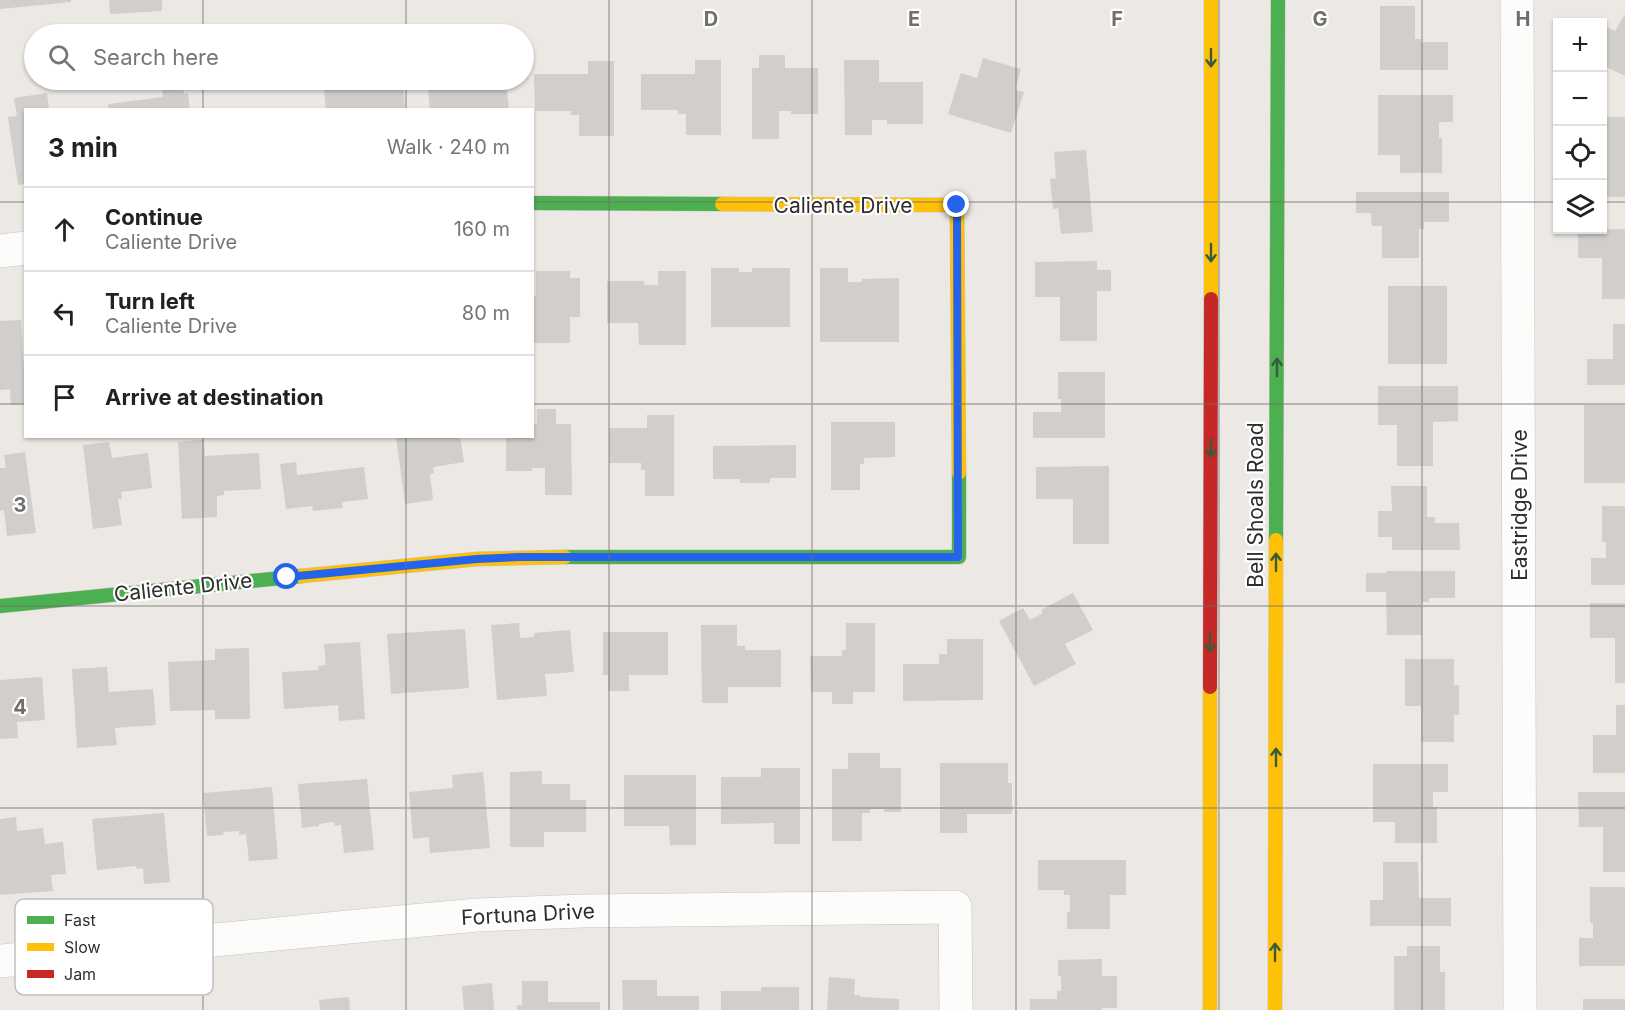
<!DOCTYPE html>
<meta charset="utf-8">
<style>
body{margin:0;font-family:Inter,sans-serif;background:#f2f2f2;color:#222}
.controls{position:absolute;right:18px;top:18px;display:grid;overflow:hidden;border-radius:0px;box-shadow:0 2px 4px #0004}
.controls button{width:54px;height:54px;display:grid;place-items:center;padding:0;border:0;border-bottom:2px solid #e0e0e0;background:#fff;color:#222;font:30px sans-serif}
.stop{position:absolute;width:18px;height:18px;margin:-14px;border:4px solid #2563eb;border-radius:50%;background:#fff}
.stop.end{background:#2563eb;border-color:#fff;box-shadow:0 2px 6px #0008}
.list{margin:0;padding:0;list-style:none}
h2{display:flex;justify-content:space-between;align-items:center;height:78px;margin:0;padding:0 24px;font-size:26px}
h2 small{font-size:20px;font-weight:400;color:#767676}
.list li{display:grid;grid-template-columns:39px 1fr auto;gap:18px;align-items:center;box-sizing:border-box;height:84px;padding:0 24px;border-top:2px solid #e0e0e0}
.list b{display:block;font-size:22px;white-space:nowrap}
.list p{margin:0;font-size:20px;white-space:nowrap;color:#767676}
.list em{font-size:20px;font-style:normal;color:#767676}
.icon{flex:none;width:33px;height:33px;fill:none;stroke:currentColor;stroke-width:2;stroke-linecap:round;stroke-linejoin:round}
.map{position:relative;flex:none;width:1625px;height:1010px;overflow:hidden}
.search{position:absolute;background:#fff;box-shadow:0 2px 4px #0004;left:24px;top:24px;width:510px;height:66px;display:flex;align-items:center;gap:15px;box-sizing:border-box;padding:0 21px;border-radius:33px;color:#767676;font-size:22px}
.panel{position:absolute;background:#fff;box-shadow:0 2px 4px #0004;left:24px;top:108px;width:510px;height:330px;border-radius:0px}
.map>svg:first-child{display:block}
.building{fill:#d1cecb}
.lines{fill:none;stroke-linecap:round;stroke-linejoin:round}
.street-casing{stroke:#c5c4c5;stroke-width:34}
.fast-casing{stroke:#c5c4c5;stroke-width:15}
.slow-casing{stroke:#c5c4c5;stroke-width:15}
.jam-casing{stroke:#c5c4c5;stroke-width:15}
.street{stroke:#fcfcfb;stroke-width:33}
.fast{stroke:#4caf50;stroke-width:14}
.slow{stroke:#ffc107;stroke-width:14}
.jam{stroke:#c62828;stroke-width:14}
.oneway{stroke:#385b3a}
.route{stroke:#2563eb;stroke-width:8}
.grid{fill:none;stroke:#706f6e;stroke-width:1.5;stroke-opacity:0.55}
.labels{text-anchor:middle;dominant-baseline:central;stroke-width:4.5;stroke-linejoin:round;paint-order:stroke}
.street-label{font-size:21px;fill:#2e2e2e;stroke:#fff}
.key{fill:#fff;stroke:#c0c0c0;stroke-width:1.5}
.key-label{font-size:16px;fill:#2e2e2e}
.grid-label{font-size:20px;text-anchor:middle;font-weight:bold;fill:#706f6e;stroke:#fff;stroke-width:4.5;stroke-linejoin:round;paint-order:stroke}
</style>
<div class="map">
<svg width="1625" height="1010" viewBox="0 0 1625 1010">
<rect width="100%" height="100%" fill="#ece8e4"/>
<path class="building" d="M0 0H71V2L0 9Z
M109 0H162V11L110 14Z
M1380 6H1415V39H1421V42H1448V70H1380Z
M1625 14V76L1602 65V25L1615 31Z
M759 55H785V68H818V114H791V111H779V139H752V68H759Z
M983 58 1021 69 1015 90 1024 92 1011 133 948 114 961 73 977 78Z
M695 60H721V135H686V114H678V110H641V74H695Z
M844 60H879V82H923V124H887V120H872V135H845Z
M588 61H614V136H579V115H571V111H535L534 74H588Z
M172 80H182L184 94 188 93 190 110H109L108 104 163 97 161 81Z
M427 80H475V83L506 80 509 110H430Z
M403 83 405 110H326L324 90Z
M47 93 49 110H26V184L18 185 8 117 17 116 14 98Z
M1378 95H1453V122H1439V138H1442V173H1400V155H1378Z
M1602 117H1625V197H1606V160H1603Z
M1086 150 1093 232 1061 234 1058 208 1053 209 1050 179 1056 178 1054 152Z
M1356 192H1449V222H1424V229H1419V258H1382V226H1372L1371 213H1356Z
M1625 229V299H1602V258H1578V230Z
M1097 261V270H1111V291H1097V341H1060V297H1035V262Z
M711 268H739V272H752V268H790V327H711Z
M820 268H848V282H862V279L899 278V342H820Z
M536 271H570V278H580V317H570V343H532V296H536Z
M658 271H686V345H639L638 323H607V281H644V285H658Z
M1388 286H1447V364H1388Z
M21 320 26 404 11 405 10 389 0 390V321Z
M1613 324H1625V385H1587V359H1613Z
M1058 372H1105V438H1033V412H1061V399H1058Z
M1378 386H1458V421L1433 422V466H1397V425H1378Z
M1584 405H1625V483H1584Z
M537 409H556V424H571L572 495H545V468H532V471H506V436H532V424H537Z
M647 415H674V496H645V470H641V463H609V428H647Z
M831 422H895V457L864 458V464H860V490H831Z
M396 436H460L464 462 433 467 434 473 430 474 433 500 405 504Z
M204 440 205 456 259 453 261 489 224 491V495L217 496V517L182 519 178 442Z
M109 442 112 458 148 453 152 488 121 492 122 499H118L122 525 93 529 83 445Z
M796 445V478H770V483H740V479H713V446Z
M25 452 36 533 7 536 4 510 0 511V468H6L4 455Z
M296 462 297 475 364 467 368 499 342 502 343 508 313 511 312 506 286 509 280 464Z
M1109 466V544H1073V499H1036V467Z
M1391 486H1427V517H1435V523H1459L1460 550H1392V537H1378V511H1392Z
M1602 506H1625V585H1591V558H1606V542H1602Z
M1386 571H1455V598H1429V602H1422V635H1387L1386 592H1366V573H1386Z
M1073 593 1093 630 1065 644 1076 664 1034 686 999 621 1023 608 1030 620 1043 613 1041 610Z
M1590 603H1625V683H1615V638H1590Z
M519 623 520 638 534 637V633L570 630 574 672 545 674 547 696 497 700 491 625Z
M846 623H875V692H853V704H832V692H811L810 656H842V650H846Z
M701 625H737V646H745V650H781V687H728V703H702Z
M465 629 469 688 391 694 387 634Z
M603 632H668V675H629V691H608V675H603Z
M947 639H983V700L903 701V664H939V654H947Z
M360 642 365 719 339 721 338 705 284 709 282 672 318 670V666L326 665 324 644Z
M249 648 250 719H215V710L170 711 168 662 215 660V649Z
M1405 659H1454V685H1459V715H1454V742H1421V706H1405Z
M107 667 109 692 153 689 156 725 115 728 117 745 77 748 72 669Z
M42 677 45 720 17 722 18 738 0 739V680Z
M1616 705H1625V773H1593V735H1616Z
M848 753H880V768H901V812H884V809H870V813H862V841H832V769H848Z
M940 763H1008V783H1012V814H967V833H940Z
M1373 764H1448V792H1433V807H1437V843H1395V822H1373Z
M761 768H800V844H774V823L721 824V777H761Z
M542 771V784H570V800H586V832H544V847H510V772Z
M483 772 490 848 430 853 429 837 413 839 409 792 453 788 452 775Z
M624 775H696V845H670L669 826H624Z
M367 779 374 850 344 853 341 825 335 826 334 822 319 824V826L302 828 298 784Z
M272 787 278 859 249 861 246 834 239 835V831L223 832 224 835 207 836 203 793Z
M1578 792H1625V872H1603V827H1579Z
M164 813 170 882 144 884 143 868 137 869 136 866 97 870 92 819Z
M16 817 17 831 43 828 45 844 63 842 66 874 51 875 53 891 0 895V819Z
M1038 860H1126V895H1110V929H1067V912H1070V895H1064V890H1038Z
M1383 862H1418L1419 898H1451V926H1370V900H1383Z
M1590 887H1625V966H1579V938H1593V923H1590Z
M1407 946H1440V972H1445V1010H1394V956H1407Z
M1102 959V976H1117V1008H1102V1010H1030V999H1057V991H1061V976H1058V960Z
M829 977 855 979 854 995H860V997L899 999V1010H827Z
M622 980H657V996H699V1010H623Z
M522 981H548V1002H600V1010H517V1005H522Z
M492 983 494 1010H464L462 986Z
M761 987H799V1010H721V991H761Z
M349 997 350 1010H320L319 1000Z
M1583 999H1625V1010H1583Z"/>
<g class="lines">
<defs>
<path id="street" d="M1517 0 1520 1010
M0 251 26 248
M0 961 369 925 477 915 583 911 955 907 956 1010"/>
<path id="fast" d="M532 203 722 204
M1276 540 1278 0
M565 557H959V473
M0 606 301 576"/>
<path id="slow" d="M722 204 957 205 959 473
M1211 299V0
M301 576 477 559 565 557
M1210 1010V687
M1275 1010 1276 540"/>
<path id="jam" d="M1210 687 1211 299"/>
</defs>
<use href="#street" class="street-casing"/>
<use href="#fast" class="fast-casing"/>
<use href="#slow" class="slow-casing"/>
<use href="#jam" class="jam-casing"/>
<use href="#street" class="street"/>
<use href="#fast" class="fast"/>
<use href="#slow" class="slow"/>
<use href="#jam" class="jam"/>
</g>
<defs><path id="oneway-shaft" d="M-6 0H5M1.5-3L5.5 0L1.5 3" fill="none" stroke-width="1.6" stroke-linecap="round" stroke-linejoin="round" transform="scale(1.5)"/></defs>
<g class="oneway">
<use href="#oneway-shaft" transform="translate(1211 58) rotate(90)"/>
<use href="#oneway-shaft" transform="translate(1211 253) rotate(90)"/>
<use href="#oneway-shaft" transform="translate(1277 367) rotate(-90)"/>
<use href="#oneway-shaft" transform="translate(1211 448) rotate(90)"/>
<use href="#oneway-shaft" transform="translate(1276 562) rotate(-90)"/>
<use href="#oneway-shaft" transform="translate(1210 643) rotate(90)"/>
<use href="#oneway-shaft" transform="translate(1276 757) rotate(-90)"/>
<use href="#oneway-shaft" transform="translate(1275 952) rotate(-90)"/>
</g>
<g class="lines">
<path class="route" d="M287 577 477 559 520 557H958L957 205"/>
</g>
<path class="grid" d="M203 0V34M406 0V34M609 0V1010M812 0V1010M1016 0V1010M1219 0V1010M1422 0V1010M203 80V110M406 80V110M0 202H26M532 202H1558M1602 202H1625M0 404H26M532 404H1625M203 436V1010M406 436V1010M0 606H1625M0 808H1625"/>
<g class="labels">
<g class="street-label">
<text x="843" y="205">Caliente Drive</text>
<text transform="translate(1255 505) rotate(-90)">Bell Shoals Road</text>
<text transform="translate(1519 505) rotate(-90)">Eastridge Drive</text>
<text transform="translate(183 587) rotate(-6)">Caliente Drive</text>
<text transform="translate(528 914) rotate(-3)">Fortuna Drive</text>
</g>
</g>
<rect x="15" y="899" width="198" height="96" rx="9" class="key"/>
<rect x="27" y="916" width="27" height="8" fill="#4caf50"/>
<rect x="27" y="943" width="27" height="8" fill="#ffc107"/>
<rect x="27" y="970" width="27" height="8" fill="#c62828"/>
<g class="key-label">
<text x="64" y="926">Fast</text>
<text x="64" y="953">Slow</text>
<text x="64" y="980">Jam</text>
</g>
<g class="grid-label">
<text x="711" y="26">D</text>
<text x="914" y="26">E</text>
<text x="1117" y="26">F</text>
<text x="1320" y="26">G</text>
<text x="1523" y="26">H</text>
<text x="20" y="512">3</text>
<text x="20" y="714">4</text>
</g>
</svg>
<div class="controls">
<button>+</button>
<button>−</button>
<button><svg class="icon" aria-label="locate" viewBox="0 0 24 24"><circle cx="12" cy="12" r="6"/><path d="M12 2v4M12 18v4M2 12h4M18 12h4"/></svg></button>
<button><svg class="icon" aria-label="layers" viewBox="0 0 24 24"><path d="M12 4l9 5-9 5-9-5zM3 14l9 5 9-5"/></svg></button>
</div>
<div class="stop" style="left:287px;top:577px"></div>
<div class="stop end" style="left:957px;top:205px"></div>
<div class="search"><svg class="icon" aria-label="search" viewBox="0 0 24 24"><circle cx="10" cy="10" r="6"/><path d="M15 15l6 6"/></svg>Search here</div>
<section class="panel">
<h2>3 min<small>Walk · 240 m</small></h2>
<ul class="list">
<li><svg class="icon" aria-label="ahead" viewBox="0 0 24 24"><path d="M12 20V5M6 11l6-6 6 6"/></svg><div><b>Continue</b><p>Caliente Drive</p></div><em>160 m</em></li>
<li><svg class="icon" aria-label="left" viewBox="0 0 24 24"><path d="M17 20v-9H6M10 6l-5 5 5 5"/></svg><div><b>Turn left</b><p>Caliente Drive</p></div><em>80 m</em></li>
<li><svg class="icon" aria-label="arrive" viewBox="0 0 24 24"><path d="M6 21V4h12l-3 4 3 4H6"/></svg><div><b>Arrive at destination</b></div></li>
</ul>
</section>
</div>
